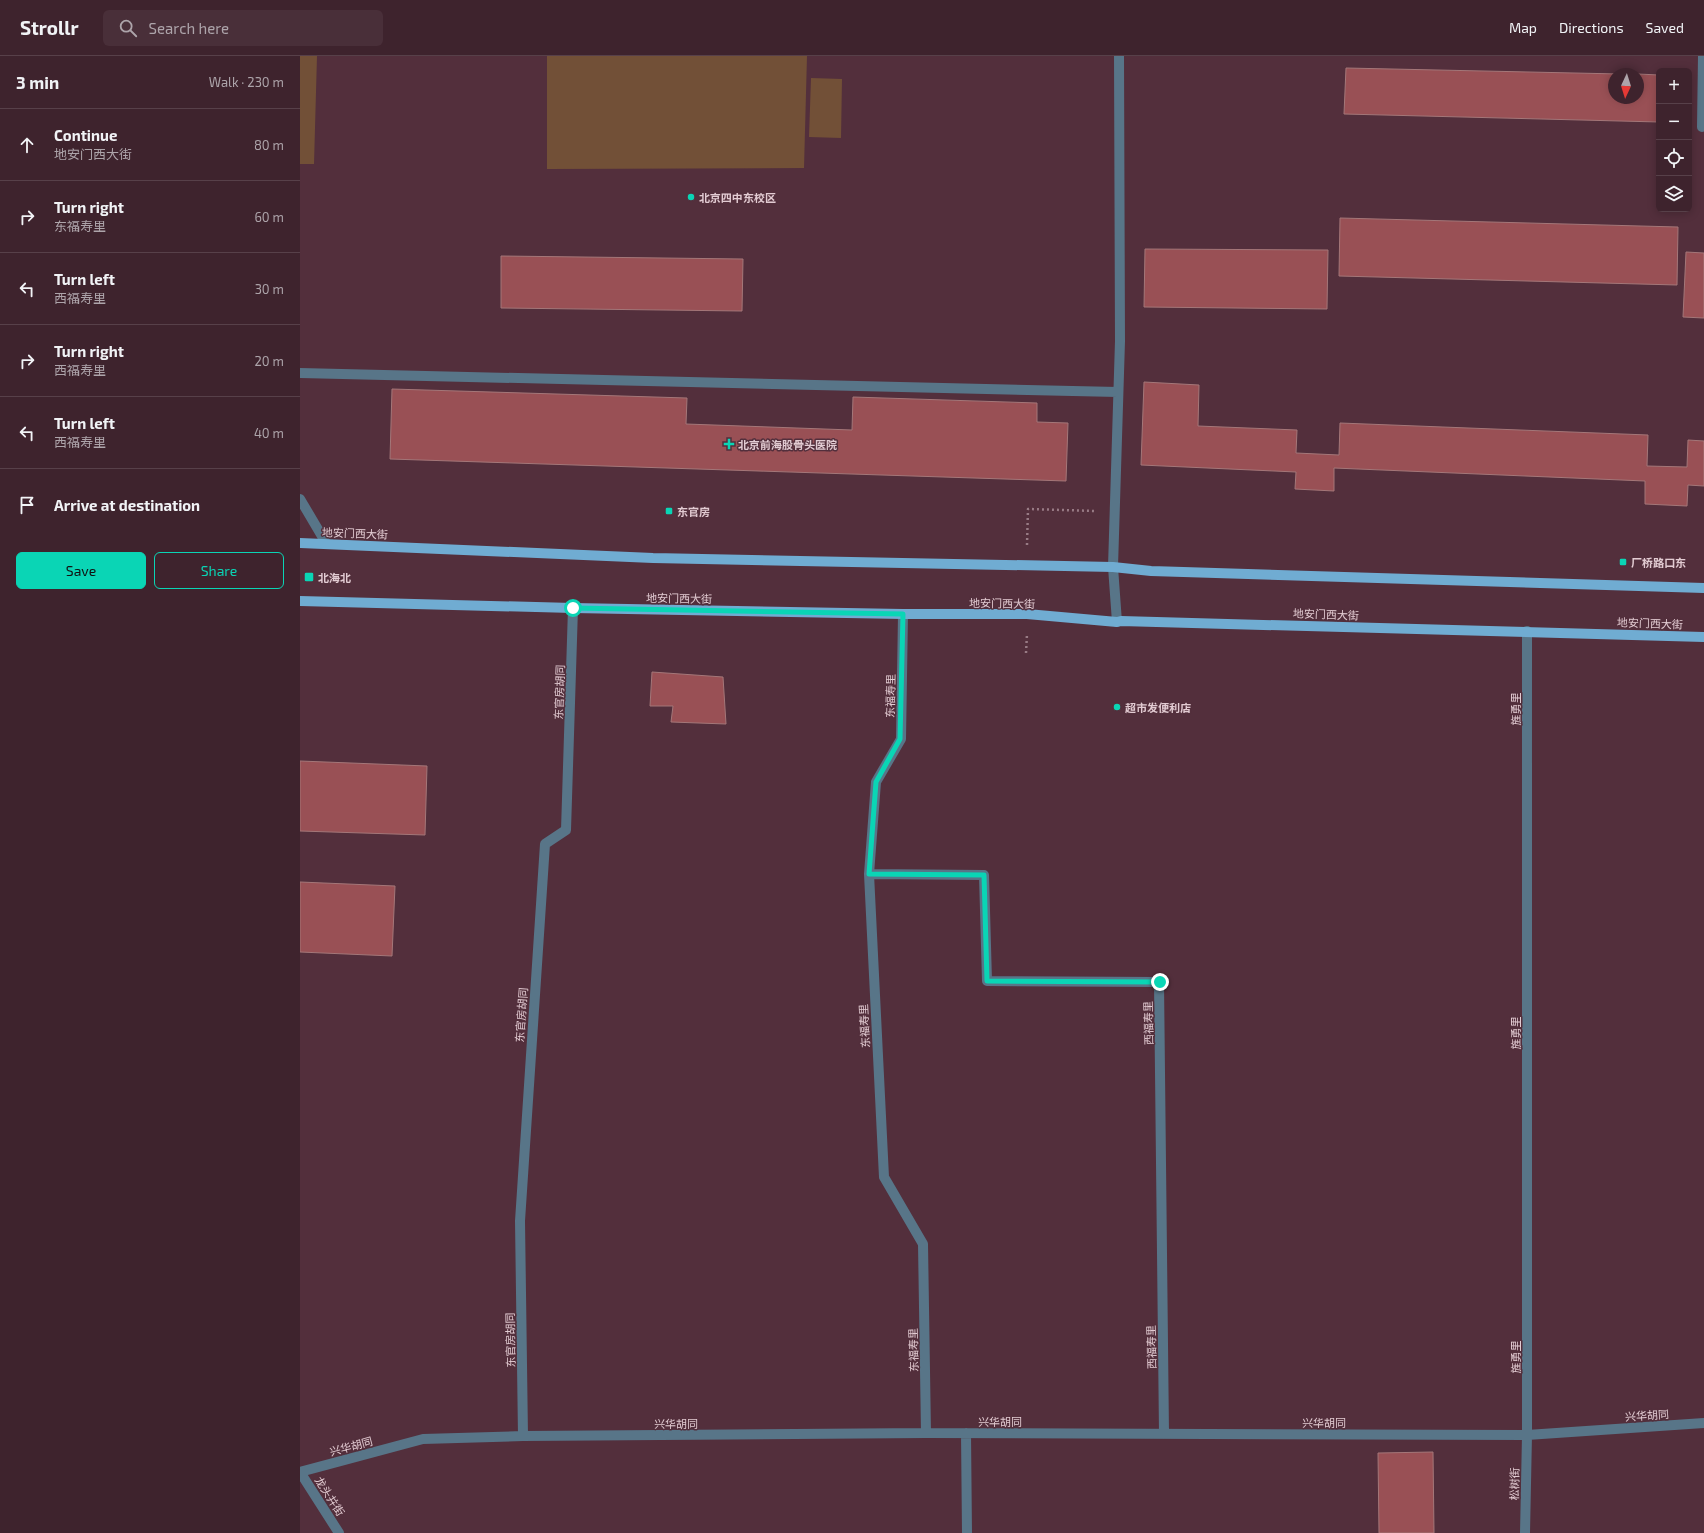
<!DOCTYPE html>
<meta charset="utf-8">
<style>
body{margin:0;font-family:"Exo 2","Noto Sans SC",sans-serif;background:#492f39;color:#f1f3f6}
.controls{position:absolute;right:12px;top:12px;display:grid;overflow:hidden;border-radius:6px;box-shadow:0 2px 10px #0003}
.controls button{width:36px;height:36px;display:grid;place-items:center;padding:0;border:0;border-bottom:1px solid #574049;background:#3e232d;color:#f1f3f6;font:20px sans-serif}
.compass{position:absolute;left:1308px;top:12px;width:36px;height:36px;border-radius:50%;background:#3e232d;box-shadow:0 2px 10px #0003;rotate:184deg}
.stop{position:absolute;width:12px;height:12px;margin:-9px;border:3px solid #0ad5b5;border-radius:50%;background:#fff}
.stop.end{background:#0ad5b5;border-color:#fff;box-shadow:0 1px 4px #0008}
.list{margin:0;padding:0;list-style:none}
h2{display:flex;justify-content:space-between;align-items:center;height:52px;margin:0;padding:0 16px;font-size:17px}
h2 small{font-size:13px;font-weight:400;color:#ada4aa}
.list li{display:grid;grid-template-columns:26px 1fr auto;gap:12px;align-items:center;box-sizing:border-box;height:72px;padding:0 16px;border-top:1px solid #574049}
.list b{display:block;font-size:15px;white-space:nowrap}
.list p{margin:0;font-size:13px;white-space:nowrap;color:#ada4aa}
.list em{font-size:13px;font-style:normal;color:#ada4aa}
.actions{display:flex;gap:8px;padding:12px 16px}
.actions a{flex:1;padding:9px 0;border:1px solid #0ad5b5;border-radius:6px;text-align:center;font-size:14px;color:#0ad5b5}
.actions .main{background:#0ad5b5;color:#111}
.icon{flex:none;width:22px;height:22px;fill:none;stroke:currentColor;stroke-width:2;stroke-linecap:round;stroke-linejoin:round}
.map{position:relative;flex:none;width:1404px;height:1477px;overflow:hidden}
header{display:flex;align-items:center;gap:24px;box-sizing:border-box;height:56px;padding:0 20px;background:#3e232d;border-bottom:1px solid #574049}
header strong{font-size:19px}
nav{display:flex;gap:22px;margin-inline-start:auto;font-size:14px}
.search{width:280px;height:36px;background:#492f39;display:flex;align-items:center;gap:10px;box-sizing:border-box;padding:0 14px;border-radius:6px;color:#ada4aa;font-size:15px}
main{display:flex}
aside{flex:1;background:#3e232d}
.map>svg:first-child{display:block}
.green{fill:#725037}
.building{fill:#995055;stroke:#a47779}
.lines{fill:none;stroke-linecap:round;stroke-linejoin:round}
.path{stroke:#987b85;stroke-width:2.5;stroke-dasharray:2 3;stroke-linecap:butt}
.minor{stroke:#587588;stroke-width:10}
.major{stroke:#70acd2;stroke-width:10}
.route{stroke:#0ad5b5;stroke-width:5}
.poi-dot{fill:#0ad5b5;stroke:#532f3c;stroke-width:1.5}
.labels{text-anchor:middle;dominant-baseline:central;stroke-width:3;stroke-linejoin:round;paint-order:stroke}
.poi-label{font-size:11px;font-weight:bold;fill:#e2cbd2;stroke:#532f3c;text-anchor:start}
.street-label{font-size:11px;fill:#e2cbd2;stroke:#532f3c}
</style>
<header>
<strong>Strollr</strong>
<div class="search"><svg class="icon" aria-label="search" viewBox="0 0 24 24"><circle cx="10" cy="10" r="6"/><path d="M15 15l6 6"/></svg>Search here</div>
<nav><a>Map</a><a>Directions</a><a>Saved</a></nav>
</header>
<main>
<aside>
<h2>3 min<small>Walk · 230 m</small></h2>
<ul class="list">
<li><svg class="icon" aria-label="ahead" viewBox="0 0 24 24"><path d="M12 20V5M6 11l6-6 6 6"/></svg><div><b>Continue</b><p>地安门西大街</p></div><em>80 m</em></li>
<li><svg class="icon" aria-label="right" viewBox="0 0 24 24"><path d="M7 20v-9h11M14 6l5 5-5 5"/></svg><div><b>Turn right</b><p>东福寿里</p></div><em>60 m</em></li>
<li><svg class="icon" aria-label="left" viewBox="0 0 24 24"><path d="M17 20v-9H6M10 6l-5 5 5 5"/></svg><div><b>Turn left</b><p>西福寿里</p></div><em>30 m</em></li>
<li><svg class="icon" aria-label="right" viewBox="0 0 24 24"><path d="M7 20v-9h11M14 6l5 5-5 5"/></svg><div><b>Turn right</b><p>西福寿里</p></div><em>20 m</em></li>
<li><svg class="icon" aria-label="left" viewBox="0 0 24 24"><path d="M17 20v-9H6M10 6l-5 5 5 5"/></svg><div><b>Turn left</b><p>西福寿里</p></div><em>40 m</em></li>
<li><svg class="icon" aria-label="arrive" viewBox="0 0 24 24"><path d="M6 21V4h12l-3 4 3 4H6"/></svg><div><b>Arrive at destination</b></div></li>
</ul>
<div class="actions"><a class="main">Save</a><a>Share</a></div>
</aside>
<div class="map">
<svg width="1404" height="1477" viewBox="0 0 1404 1477">
<rect width="100%" height="100%" fill="#532f3c"/>
<path class="green" d="M0 0H17L14 108H0Z
M247 0H507L504 112 247 113Z
M511 22 542 23 541 82 509 81Z"/>
<path class="building" d="M1046 12 1320 18H1314V42H1338V18L1359 19V66L1044 58Z
M1040 162 1378 171 1377 229 1039 220Z
M845 193 1028 194 1027 253 844 251Z
M1386 196 1404 197V262L1383 261Z
M201 200 443 203 442 255 201 252Z
M844 326 899 329 898 370 997 374 996 397 1039 399 1040 367 1348 379 1347 410 1387 411 1388 384 1404 385V430L1388 429 1387 450 1345 448V425L1034 412V435L995 433 996 416 841 409Z
M92 333 387 342 386 368 552 374 553 341 737 347V366L768 367 766 425 90 403Z
M352 616 423 621 426 668 371 666 373 650H350Z
M0 705 127 710 125 779 0 775Z
M0 826 95 830 92 900 0 896Z
M1133 1396 1134 1477H1079L1078 1397Z"/>
<g class="lines">
<path class="path" d="M727 489 728 453 796 455
M726 597 727 578"/>
<path class="minor" d="M1402 71 1403 0
M0 317 818 336
M0 443 26 487
M603 558 601 683 576 726 569 818 584 1121 623 1188 626 1377
M817 566 813 511 820 285 819 0
M569 818 684 819 687 925 859 926 864 1378
M666 1377 667 1477
M223 1380 220 1165 245 788 266 774 273 552
M0 1416 123 1383 223 1380 626 1377 1227 1379 1404 1367
M0 1416 39 1477
M1225 1477 1227 1379V575"/>
<path class="major" d="M0 487 353 502 813 511 851 515 1404 532
M0 545 273 552 603 558H727L817 566 821 565 1404 581"/>
</g>
<g class="lines">
<path class="route" d="M273 552 603 558 600 683 576 726 569 818 684 819 687 925 860 926"/>
</g>
<g class="poi-dot">
<circle cx="391" cy="141" r="4"/>
<path d="M427 382h4v4h4v4h-4v4h-4v-4h-4v-4h4z"/>
<rect x="365" y="451" width="8" height="8" rx="2"/>
<rect x="1319" y="502" width="8" height="8" rx="2"/>
<rect x="4" y="516" width="10" height="10" rx="2"/>
<circle cx="817" cy="651" r="4"/>
</g>
<g class="labels">
<g class="poi-label">
<text x="399" y="141">北京四中东校区</text>
<text x="438" y="388">北京前海股骨头医院</text>
<text x="377" y="455">东官房</text>
<text x="1331" y="506">厂桥路口东</text>
<text x="18" y="521">北海北</text>
<text x="825" y="651">超市发便利店</text>
</g>
<g class="street-label">
<text transform="translate(55 477) rotate(2)">地安门西大街</text>
<text transform="translate(379 542) rotate(1)">地安门西大街</text>
<text transform="translate(702 547) rotate(1)">地安门西大街</text>
<text transform="translate(1026 558) rotate(2)">地安门西大街</text>
<text transform="translate(1350 567) rotate(2)">地安门西大街</text>
<text transform="translate(259 636) rotate(-88)">东官房胡同</text>
<text transform="translate(590 640) rotate(-89)">东福寿里</text>
<text transform="translate(1215 653) rotate(-90)">旌勇里</text>
<text transform="translate(221 959) rotate(-86)">东官房胡同</text>
<text transform="translate(848 967) rotate(-91)">西福寿里</text>
<text transform="translate(564 970) rotate(-93)">东福寿里</text>
<text transform="translate(1215 977) rotate(-90)">旌勇里</text>
<text transform="translate(210 1284) rotate(-91)">东官房胡同</text>
<text transform="translate(851 1291) rotate(-91)">西福寿里</text>
<text transform="translate(613 1294) rotate(-91)">东福寿里</text>
<text transform="translate(1215 1301) rotate(-90)">旌勇里</text>
<text transform="translate(1347 1359) rotate(-4)">兴华胡同</text>
<text x="700" y="1365">兴华胡同</text>
<text x="1024" y="1366">兴华胡同</text>
<text x="376" y="1367">兴华胡同</text>
<text transform="translate(51 1390) rotate(-15)">兴华胡同</text>
<text transform="translate(1214 1428) rotate(-89)">松树街</text>
<text transform="translate(30 1440) rotate(57)">龙头井街</text>
</g>
</g>
</svg>
<div class="controls">
<button>+</button>
<button>−</button>
<button><svg class="icon" aria-label="locate" viewBox="0 0 24 24"><circle cx="12" cy="12" r="6"/><path d="M12 2v4M12 18v4M2 12h4M18 12h4"/></svg></button>
<button><svg class="icon" aria-label="layers" viewBox="0 0 24 24"><path d="M12 4l9 5-9 5-9-5zM3 14l9 5 9-5"/></svg></button>
</div>
<svg class="compass" viewBox="-18 -18 36 36"><path d="M0-13l5 13h-10z" fill="#e53935"/><path d="M0 13l5-13h-10z" fill="#ada4aa"/></svg>
<div class="stop" style="left:273px;top:552px"></div>
<div class="stop end" style="left:860px;top:926px"></div>
</div>
</main>
